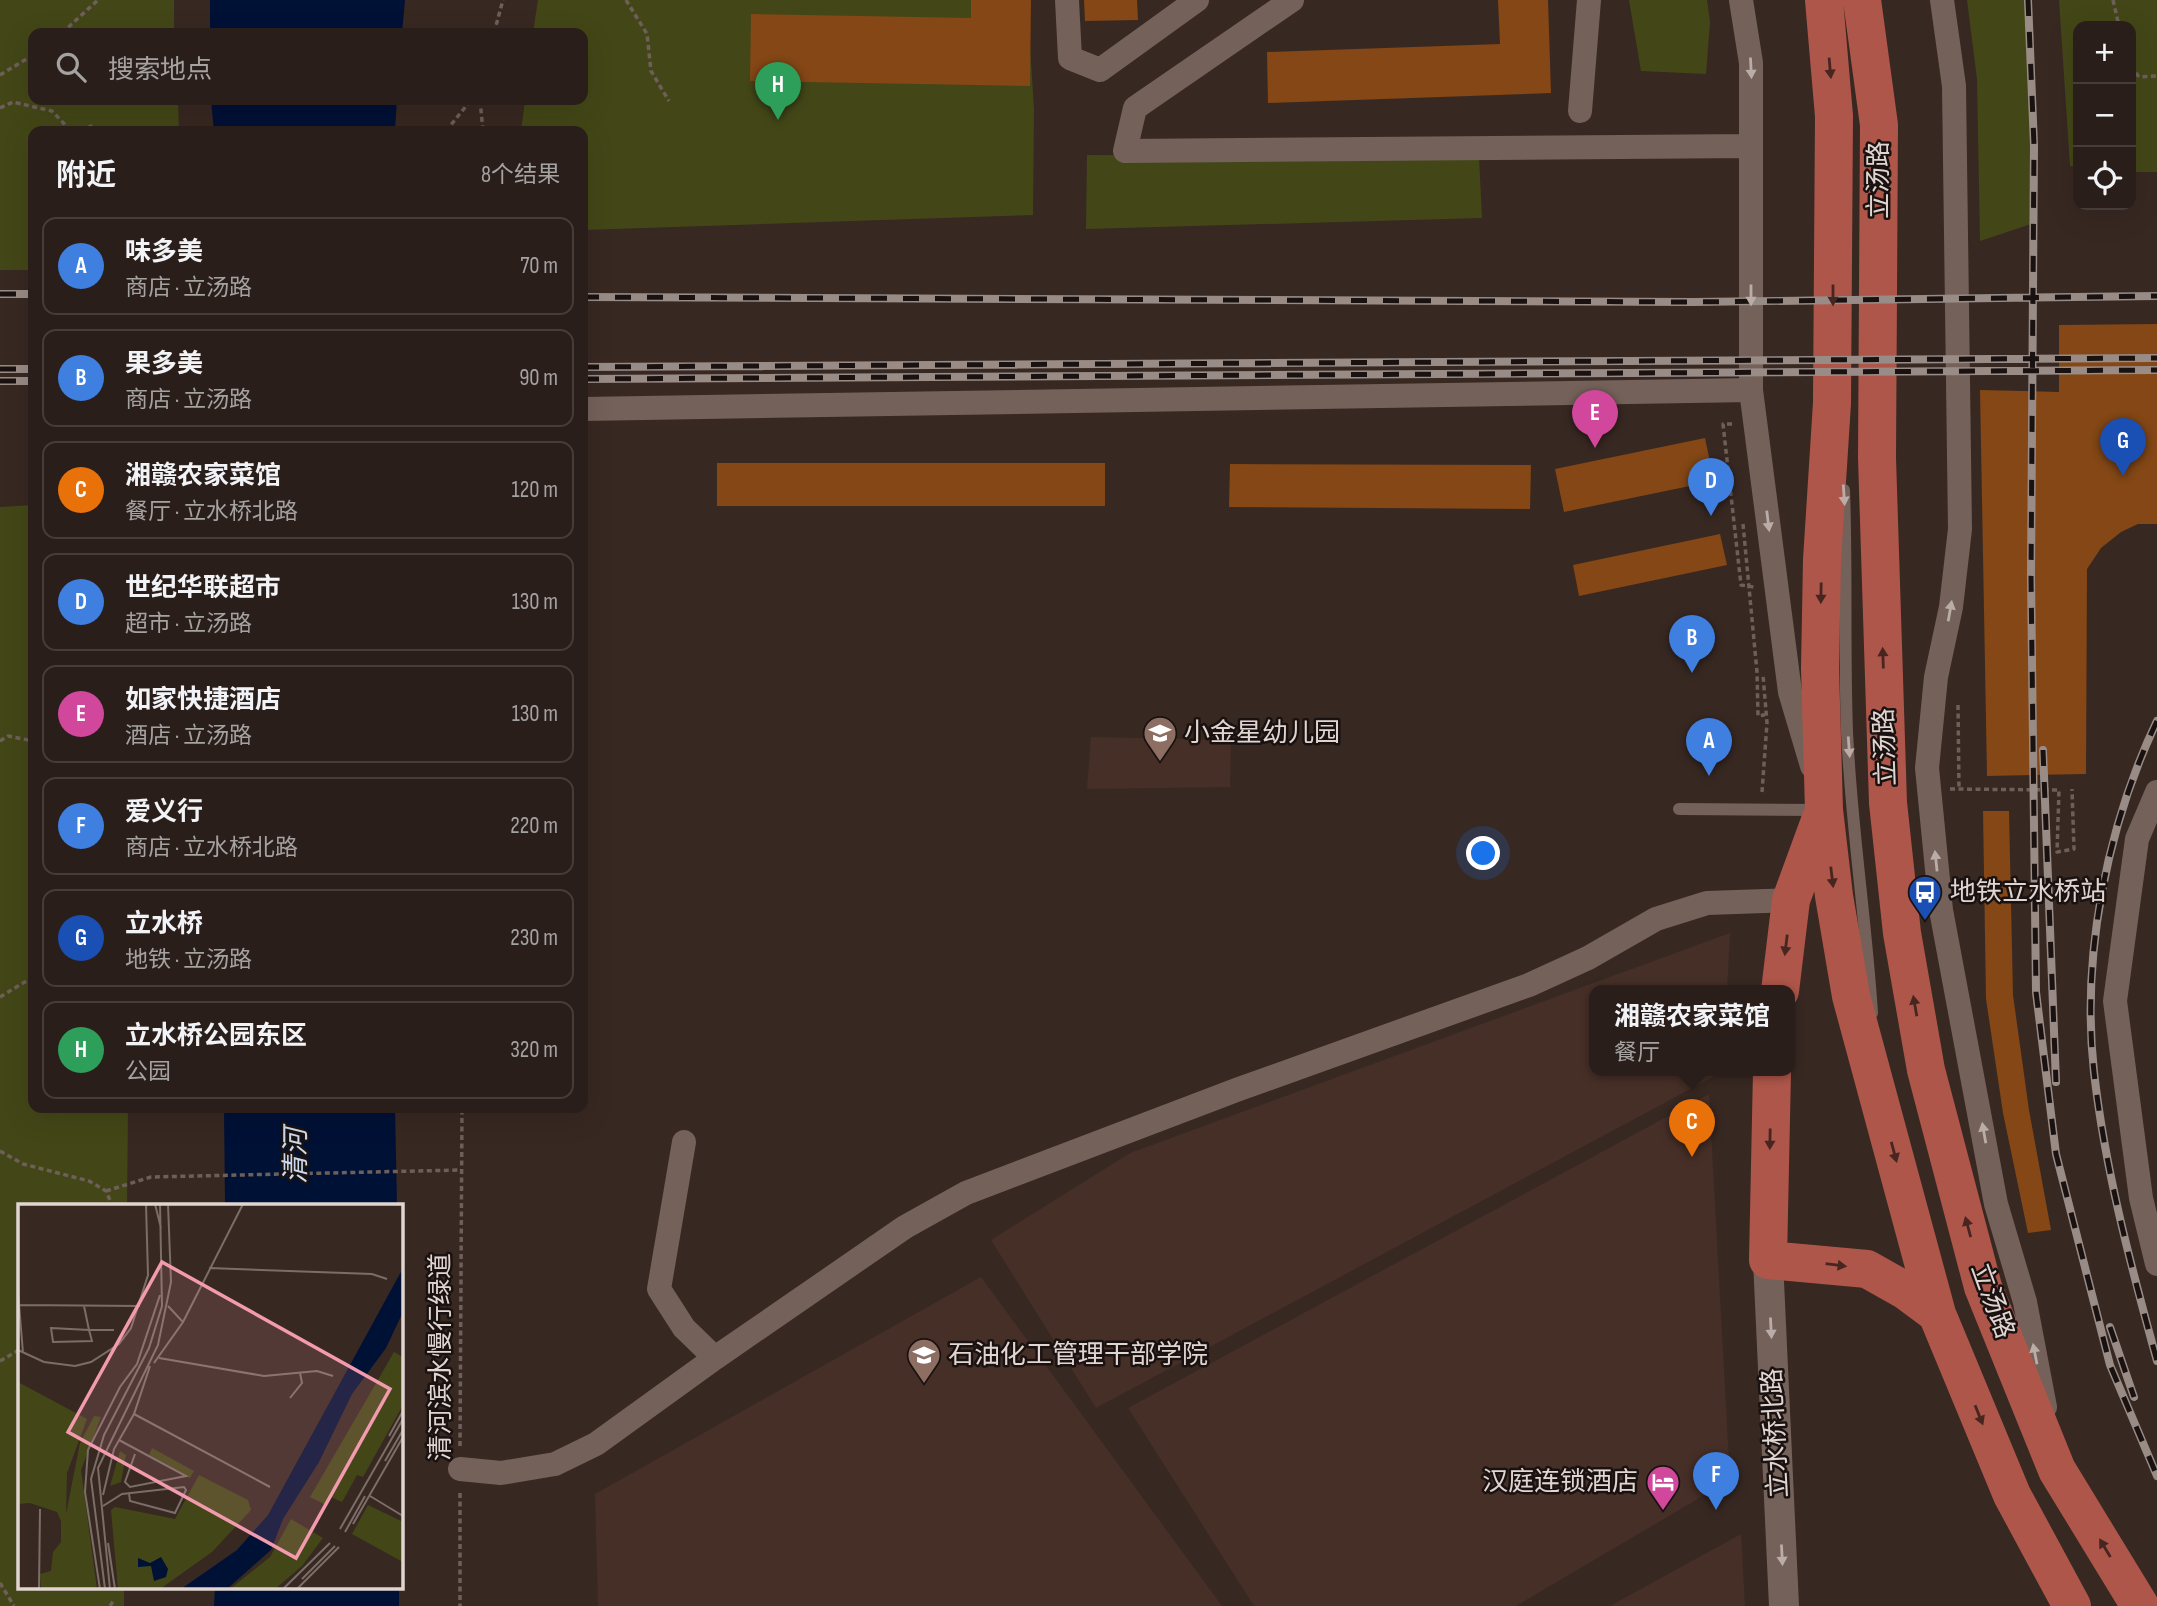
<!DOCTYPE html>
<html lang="zh">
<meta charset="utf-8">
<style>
body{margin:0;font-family:"Sofia Sans Condensed","Noto Sans SC",sans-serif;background:#362b27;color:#f1f3f6}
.controls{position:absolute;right:21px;top:21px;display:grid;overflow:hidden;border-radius:14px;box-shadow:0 7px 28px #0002}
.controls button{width:63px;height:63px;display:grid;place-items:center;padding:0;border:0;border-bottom:2px solid #463c39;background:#2a1e1a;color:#f1f3f6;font:35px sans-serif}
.you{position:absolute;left:1484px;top:854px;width:24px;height:24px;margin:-18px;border:5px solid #fff;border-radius:50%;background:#1a73e8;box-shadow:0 0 0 10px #1a73e833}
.badge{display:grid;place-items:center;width:46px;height:46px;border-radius:50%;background:#bca0f2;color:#fff;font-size:23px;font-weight:700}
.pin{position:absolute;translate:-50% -58px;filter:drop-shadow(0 2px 4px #0008)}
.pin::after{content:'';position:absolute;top:37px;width:24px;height:21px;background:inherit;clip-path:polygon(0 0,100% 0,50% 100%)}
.popup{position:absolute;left:1589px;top:985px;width:206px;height:91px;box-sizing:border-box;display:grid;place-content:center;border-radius:14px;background:#2a1e1a;filter:drop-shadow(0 2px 5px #0005);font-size:23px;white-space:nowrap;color:#a5a2a2}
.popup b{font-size:26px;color:#f1f3f6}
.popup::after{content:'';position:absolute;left:50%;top:100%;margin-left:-14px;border:14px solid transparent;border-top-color:#2a1e1a}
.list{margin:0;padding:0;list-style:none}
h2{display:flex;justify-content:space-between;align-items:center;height:91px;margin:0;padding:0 28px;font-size:30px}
h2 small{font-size:23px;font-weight:400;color:#a5a2a2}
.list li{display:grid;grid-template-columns:46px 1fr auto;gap:21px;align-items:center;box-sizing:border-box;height:98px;margin:0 14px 14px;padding:0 14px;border:2px solid #463c39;border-radius:14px}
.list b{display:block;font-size:26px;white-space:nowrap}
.list p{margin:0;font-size:23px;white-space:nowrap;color:#a5a2a2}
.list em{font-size:23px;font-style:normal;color:#a5a2a2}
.icon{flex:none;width:38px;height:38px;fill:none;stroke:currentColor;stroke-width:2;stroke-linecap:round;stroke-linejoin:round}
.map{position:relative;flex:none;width:2157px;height:1606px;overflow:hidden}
.search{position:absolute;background:#2a1e1a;box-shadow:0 7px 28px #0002;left:28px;top:28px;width:560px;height:77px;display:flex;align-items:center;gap:18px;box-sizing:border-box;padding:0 24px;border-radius:14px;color:#a5a2a2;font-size:26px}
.panel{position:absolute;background:#2a1e1a;box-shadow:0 7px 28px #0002;left:28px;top:126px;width:560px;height:987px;border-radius:14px}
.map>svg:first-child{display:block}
.built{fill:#462f27}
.green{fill:#434717}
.water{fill:#001136}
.building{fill:#844715}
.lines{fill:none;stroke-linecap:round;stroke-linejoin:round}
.path{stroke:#6e5f5a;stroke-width:3.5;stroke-dasharray:5 3.5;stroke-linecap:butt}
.service{stroke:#74615a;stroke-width:12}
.minor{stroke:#74615a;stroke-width:24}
.tertiary{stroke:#74615a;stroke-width:30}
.primary{stroke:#af564a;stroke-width:38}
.rail-casing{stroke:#998c87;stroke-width:8}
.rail{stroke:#1a1210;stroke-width:5;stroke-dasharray:16;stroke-linecap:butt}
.oneway{fill:#baaca7}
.oneway2{fill:#472621}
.labels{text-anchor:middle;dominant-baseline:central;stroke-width:5;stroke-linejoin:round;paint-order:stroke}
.street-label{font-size:26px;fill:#e0d5d1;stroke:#1a1210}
.poi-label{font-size:26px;fill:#e0d5d1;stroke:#1a1210;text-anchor:start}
.water-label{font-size:28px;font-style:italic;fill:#cddbf0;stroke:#1a1210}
.inset-road{fill:none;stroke:#7b6d68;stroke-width:2}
.view{fill:#f29aae;fill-opacity:0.15;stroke:#f29aae;stroke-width:3.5}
.inset-edge{fill:none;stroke:#e0d5d1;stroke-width:3.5}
</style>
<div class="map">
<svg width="2157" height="1606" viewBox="0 0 2157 1606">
<rect width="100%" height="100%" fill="#382822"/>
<path class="built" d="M1091 737 1231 740 1230 787 1087 789Z
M1730 933 1727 991H1594V1071H1724L1096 1408 991 1240 1130 1153Z
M1709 1094 1730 1480 1516 1606H1254L1128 1408Z
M981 1277 1222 1606H598L595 1494Z
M1741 1534 1745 1606H1610Z"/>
<path class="green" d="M0 0H174V33H33V100H178L179 131H33V270H0Z
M538 0H1027L1034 109 1033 215 583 230V131H521L525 100H583V33H533Z
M1629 0H1707L1710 22 1706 74 1641 71Z
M1967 0H2028L2032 74 2034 223 1980 241 1977 79Z
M2059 0H2157V172H2131V26H2078V167L2070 166Z
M1087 155 1479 157 1482 218 1086 229Z
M33 505V1108H128L127 1205H19V1587H124V1606H0V507Z"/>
<path class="water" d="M210 0H405L402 33H210Z
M211 100H397L395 129 394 131H214Z
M224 1108H395L397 1205H225Z
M215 1587H399V1606H214Z"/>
<path class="building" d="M971 0H1031L1030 86 750 81 751 14 971 18Z
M1084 0H1137L1138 20 1085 21Z
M1498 0H1548L1551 93 1268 103 1267 52 1500 44Z
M2157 324V524H2138L2121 532 2101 548 2087 569 2086 774 1987 776 1980 390 2059 392V325Z
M1705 438 1714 481 1564 512 1555 469Z
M717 463H1105V506H717Z
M1230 464 1531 465 1530 509 1229 507Z
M1720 534 1727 565 1579 596 1573 565Z
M1983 811H2009L2013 995 2029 1110 2051 1230 2028 1233 2003 1113 1986 999Z"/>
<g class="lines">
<path class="path" d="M626 0 647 34 651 71 669 101
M2113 0 2119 26
M62 33 98 0
M494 33 503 0
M2131 66 2139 77 2157 76
M0 75 33 55
M480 100 483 131
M0 108 13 102 52 111 71 131
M80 131 94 125
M446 131 471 100
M1732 424H1723L1741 585 1754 587
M1743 524 1757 672 1758 716 1764 715V711
M1958 705 1959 789
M0 741 8 736 33 741
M1950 789 2059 790 2057 852 2074 849 2072 789
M1762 792 1767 723 1763 675
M0 997 33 977
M0 1151 23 1164 89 1181 106 1191 112 1205
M106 1191 151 1177 461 1170
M0 1361 19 1350
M460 1446 462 1108
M460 1493V1606
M0 1583 14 1606
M110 1606 114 1600"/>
<path class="service" d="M1844 490C1847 570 1844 651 1847 731 1851 825 1866 919 1872 1013
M1679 809 1820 810
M1705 991H1714"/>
<path class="minor" d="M1067 0 1070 58 1100 70 1197 0
M1292 0 1135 108 1125 151 1751 146
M1741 0 1751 63V390L1790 692 1812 766
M1942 0 1954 86 1960 529 1951 607 1936 677 1927 768 1941 910 1996 1204 2025 1302 2045 1407
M1580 111 1589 0
M583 409 1751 390
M2157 792 2137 839 2115 1001 2141 1198 2157 1264
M684 1142 659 1289 684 1328 715 1358
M460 1469 501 1473 555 1464 596 1444 715 1358 905 1227 966 1193 1239 1089 1529 985 1588 958 1656 919 1707 903 1791 900"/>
<path class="tertiary" d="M1768 1260 1784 1606"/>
<path class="primary" d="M1824 0 1834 116 1832 403 1822 560 1820 668 1824 810 1834 896 1851 996 1937 1314 2012 1495 2072 1606
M1862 0 1879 125 1877 458 1888 803 1902 933 1926 1070 1983 1287 2057 1470 2140 1606
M1780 991 1791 900 1821 818
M1772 1071 1768 1260 1867 1269 1906 1291 1937 1314"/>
<defs>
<path id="rail" d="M2028 0 2034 145 2031 576 2036 992 2056 1154 2110 1365 2157 1476
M0 294H33
M583 297 1693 302 2157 296
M583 367 2157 358
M0 369H33
M583 379 2157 370
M0 381H33
M2157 721C2107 826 2081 956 2094 1072 2105 1170 2131 1266 2157 1361
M2043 750 2056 1082
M2110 1327 2134 1397"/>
</defs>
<use href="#rail" class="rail-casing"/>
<use href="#rail" class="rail"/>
</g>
<defs><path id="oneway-solid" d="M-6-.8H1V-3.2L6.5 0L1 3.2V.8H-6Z" transform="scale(1.75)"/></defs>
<g class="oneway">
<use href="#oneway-solid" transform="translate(1751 68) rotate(87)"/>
<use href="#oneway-solid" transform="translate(1751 295) rotate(90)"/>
<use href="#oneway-solid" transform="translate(1844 495) rotate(86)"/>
<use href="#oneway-solid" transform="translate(1768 521) rotate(83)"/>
<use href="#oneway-solid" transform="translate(1950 611) rotate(-80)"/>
<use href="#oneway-solid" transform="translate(1849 747) rotate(86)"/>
<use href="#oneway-solid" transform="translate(1936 861) rotate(-96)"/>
<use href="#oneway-solid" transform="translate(1984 1133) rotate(-100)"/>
<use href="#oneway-solid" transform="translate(1771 1328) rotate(87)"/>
<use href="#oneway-solid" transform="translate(2035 1354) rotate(-101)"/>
<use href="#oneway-solid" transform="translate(1782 1555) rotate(87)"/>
</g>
<g class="oneway2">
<use href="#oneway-solid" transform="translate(1830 68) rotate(85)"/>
<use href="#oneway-solid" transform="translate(1833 295) rotate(90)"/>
<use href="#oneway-solid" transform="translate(1821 593) rotate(91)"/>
<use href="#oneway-solid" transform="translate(1883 658) rotate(-92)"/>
<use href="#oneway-solid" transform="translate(1832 877) rotate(83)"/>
<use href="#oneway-solid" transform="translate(1786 945) rotate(97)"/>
<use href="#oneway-solid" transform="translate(1915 1006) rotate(-100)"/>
<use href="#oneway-solid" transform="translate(1770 1139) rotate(91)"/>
<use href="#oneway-solid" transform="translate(1894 1152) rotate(75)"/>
<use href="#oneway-solid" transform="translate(1968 1227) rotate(-105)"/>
<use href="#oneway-solid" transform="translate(1836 1265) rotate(7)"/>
<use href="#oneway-solid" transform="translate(1979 1415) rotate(68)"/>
<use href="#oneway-solid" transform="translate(2105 1548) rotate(-121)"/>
</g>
<defs>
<symbol id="school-pin" viewBox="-11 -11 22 30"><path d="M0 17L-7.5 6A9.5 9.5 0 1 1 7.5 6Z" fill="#8d6e63" stroke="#1a1210"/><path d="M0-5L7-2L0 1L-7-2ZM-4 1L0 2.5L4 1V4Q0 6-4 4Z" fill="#fff"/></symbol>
<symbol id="bus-pin" viewBox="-11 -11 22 30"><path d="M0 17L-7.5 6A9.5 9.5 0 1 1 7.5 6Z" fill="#1a4fb4" stroke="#1a1210"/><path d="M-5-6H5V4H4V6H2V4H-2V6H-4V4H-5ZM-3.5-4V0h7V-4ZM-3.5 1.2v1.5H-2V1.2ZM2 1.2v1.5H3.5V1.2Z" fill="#fff"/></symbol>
<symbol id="university-pin" viewBox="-11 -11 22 30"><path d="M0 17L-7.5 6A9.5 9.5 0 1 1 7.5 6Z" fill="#8d6e63" stroke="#1a1210"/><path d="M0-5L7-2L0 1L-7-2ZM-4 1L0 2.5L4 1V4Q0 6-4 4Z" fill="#fff"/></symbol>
<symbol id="hotel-pin" viewBox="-11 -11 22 30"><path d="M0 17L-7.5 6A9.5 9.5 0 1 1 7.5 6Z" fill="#d1479c" stroke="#1a1210"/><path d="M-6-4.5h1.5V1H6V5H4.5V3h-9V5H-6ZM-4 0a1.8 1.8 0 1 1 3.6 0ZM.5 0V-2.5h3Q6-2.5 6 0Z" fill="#fff"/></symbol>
</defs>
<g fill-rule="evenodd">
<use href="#school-pin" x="1141" y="714" width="38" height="52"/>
<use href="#bus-pin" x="1906" y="873" width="38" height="52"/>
<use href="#university-pin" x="905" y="1336" width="38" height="52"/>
<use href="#hotel-pin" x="1644" y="1463" width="38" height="52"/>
</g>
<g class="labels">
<g class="street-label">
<text transform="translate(1879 180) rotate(-90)">立汤路</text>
<text transform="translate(1886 747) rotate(-92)">立汤路</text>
<text transform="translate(1992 1301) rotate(70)">立汤路</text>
<text transform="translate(441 1357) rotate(-90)">清河滨水慢行绿道</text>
<text transform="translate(1776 1433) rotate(-93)">立水桥北路</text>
</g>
<g class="poi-label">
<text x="1184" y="733">小金星幼儿园</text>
<text x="1950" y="892">地铁立水桥站</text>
<text x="948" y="1355">石油化工管理干部学院</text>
<text x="1638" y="1482" text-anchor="end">汉庭连锁酒店</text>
</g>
<g class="water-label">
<text transform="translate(296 1156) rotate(-90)">清河</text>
</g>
</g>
<g transform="translate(18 1204)">
<rect width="385" height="385" fill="#382822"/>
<path d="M376 148 385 153V201L345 273 339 271 324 298 313 293 308 301 292 293ZM0 178 69 215 49 269 48 310 62 239 76 212 83 213 63 266 79 385H23L22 370 33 367 35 348 43 338V317L39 308 12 299 0 300ZM134 244 176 267 172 274 131 251ZM102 247 108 251 103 278 92 282ZM181 271 230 296 233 306 194 348 142 385H100L93 306 97 303 157 315ZM350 301 385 318V358L334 330ZM273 315 305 334 284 362 257 385H212L252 353Z" fill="#434717"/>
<path d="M385 64V108L368 144 334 190 301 258 265 315 253 346 209 385H163L219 346 250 311ZM143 353 150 365 148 373 136 377 133 362 120 363V354L132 359Z" fill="#001136"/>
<path class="inset-road" d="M137 0 143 24M191 64 354 70 369 75M0 88 5 149M1 101 122 102M66 102 71 126H96M165 118 225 0M33 124 71 126 74 137 35 138ZM0 146 26 158 57 162 73 158 101 140 113 124 130 71 128 0M141 154 246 172 299 167 315 172M136 159 165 118 150 102M272 194 284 179 282 169M116 210 252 283M371 232 385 207M101 236 168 272 112 283 107 278 117 250M367 257 385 226M85 291 96 245 116 210 132 162M352 292 385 312M85 302 104 290 166 283 168 286 157 309 112 297 111 289M335 320 385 233M322 325 385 215M327 328 347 292M90 339 97 385M284 375 317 342M21 385 22 305M82 385 67 288 70 246 102 183 119 160 142 91M87 385 73 275 86 231 131 144 144 102 142 0M92 385 80 264 140 141 153 78 150 0M265 385 312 339M279 385 321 343"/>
<path class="view" d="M144 58 372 185 278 354 50 228Z"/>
<rect width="385" height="385" class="inset-edge"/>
</g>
</svg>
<div class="controls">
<button>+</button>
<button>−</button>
<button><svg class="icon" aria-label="locate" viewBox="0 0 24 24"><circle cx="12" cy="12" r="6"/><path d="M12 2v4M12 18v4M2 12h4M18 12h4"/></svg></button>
</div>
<div class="you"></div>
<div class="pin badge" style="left:1709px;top:776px;background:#3f7fe0">A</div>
<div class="pin badge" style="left:1692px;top:673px;background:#3f7fe0">B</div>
<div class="pin badge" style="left:1692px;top:1157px;background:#e8710a">C</div>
<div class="popup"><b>湘赣农家菜馆</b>餐厅</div>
<div class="pin badge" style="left:1711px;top:516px;background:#3f7fe0">D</div>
<div class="pin badge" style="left:1595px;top:448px;background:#d1479c">E</div>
<div class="pin badge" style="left:1716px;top:1510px;background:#3f7fe0">F</div>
<div class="pin badge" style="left:2123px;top:476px;background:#1a4fb4">G</div>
<div class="pin badge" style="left:778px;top:120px;background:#2e9e5b">H</div>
<div class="search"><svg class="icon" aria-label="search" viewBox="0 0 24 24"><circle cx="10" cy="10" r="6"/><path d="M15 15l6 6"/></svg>搜索地点</div>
<section class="panel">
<h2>附近<small>8个结果</small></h2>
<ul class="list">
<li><span class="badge" style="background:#3f7fe0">A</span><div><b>味多美</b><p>商店 · 立汤路</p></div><em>70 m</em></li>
<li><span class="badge" style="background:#3f7fe0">B</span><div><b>果多美</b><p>商店 · 立汤路</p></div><em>90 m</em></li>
<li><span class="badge" style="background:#e8710a">C</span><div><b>湘赣农家菜馆</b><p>餐厅 · 立水桥北路</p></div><em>120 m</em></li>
<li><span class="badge" style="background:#3f7fe0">D</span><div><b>世纪华联超市</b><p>超市 · 立汤路</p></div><em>130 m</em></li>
<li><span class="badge" style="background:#d1479c">E</span><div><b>如家快捷酒店</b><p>酒店 · 立汤路</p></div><em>130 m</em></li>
<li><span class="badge" style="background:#3f7fe0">F</span><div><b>爱义行</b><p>商店 · 立水桥北路</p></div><em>220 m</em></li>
<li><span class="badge" style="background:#1a4fb4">G</span><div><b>立水桥</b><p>地铁 · 立汤路</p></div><em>230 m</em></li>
<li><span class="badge" style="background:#2e9e5b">H</span><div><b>立水桥公园东区</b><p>公园</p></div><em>320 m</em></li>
</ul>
</section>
</div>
